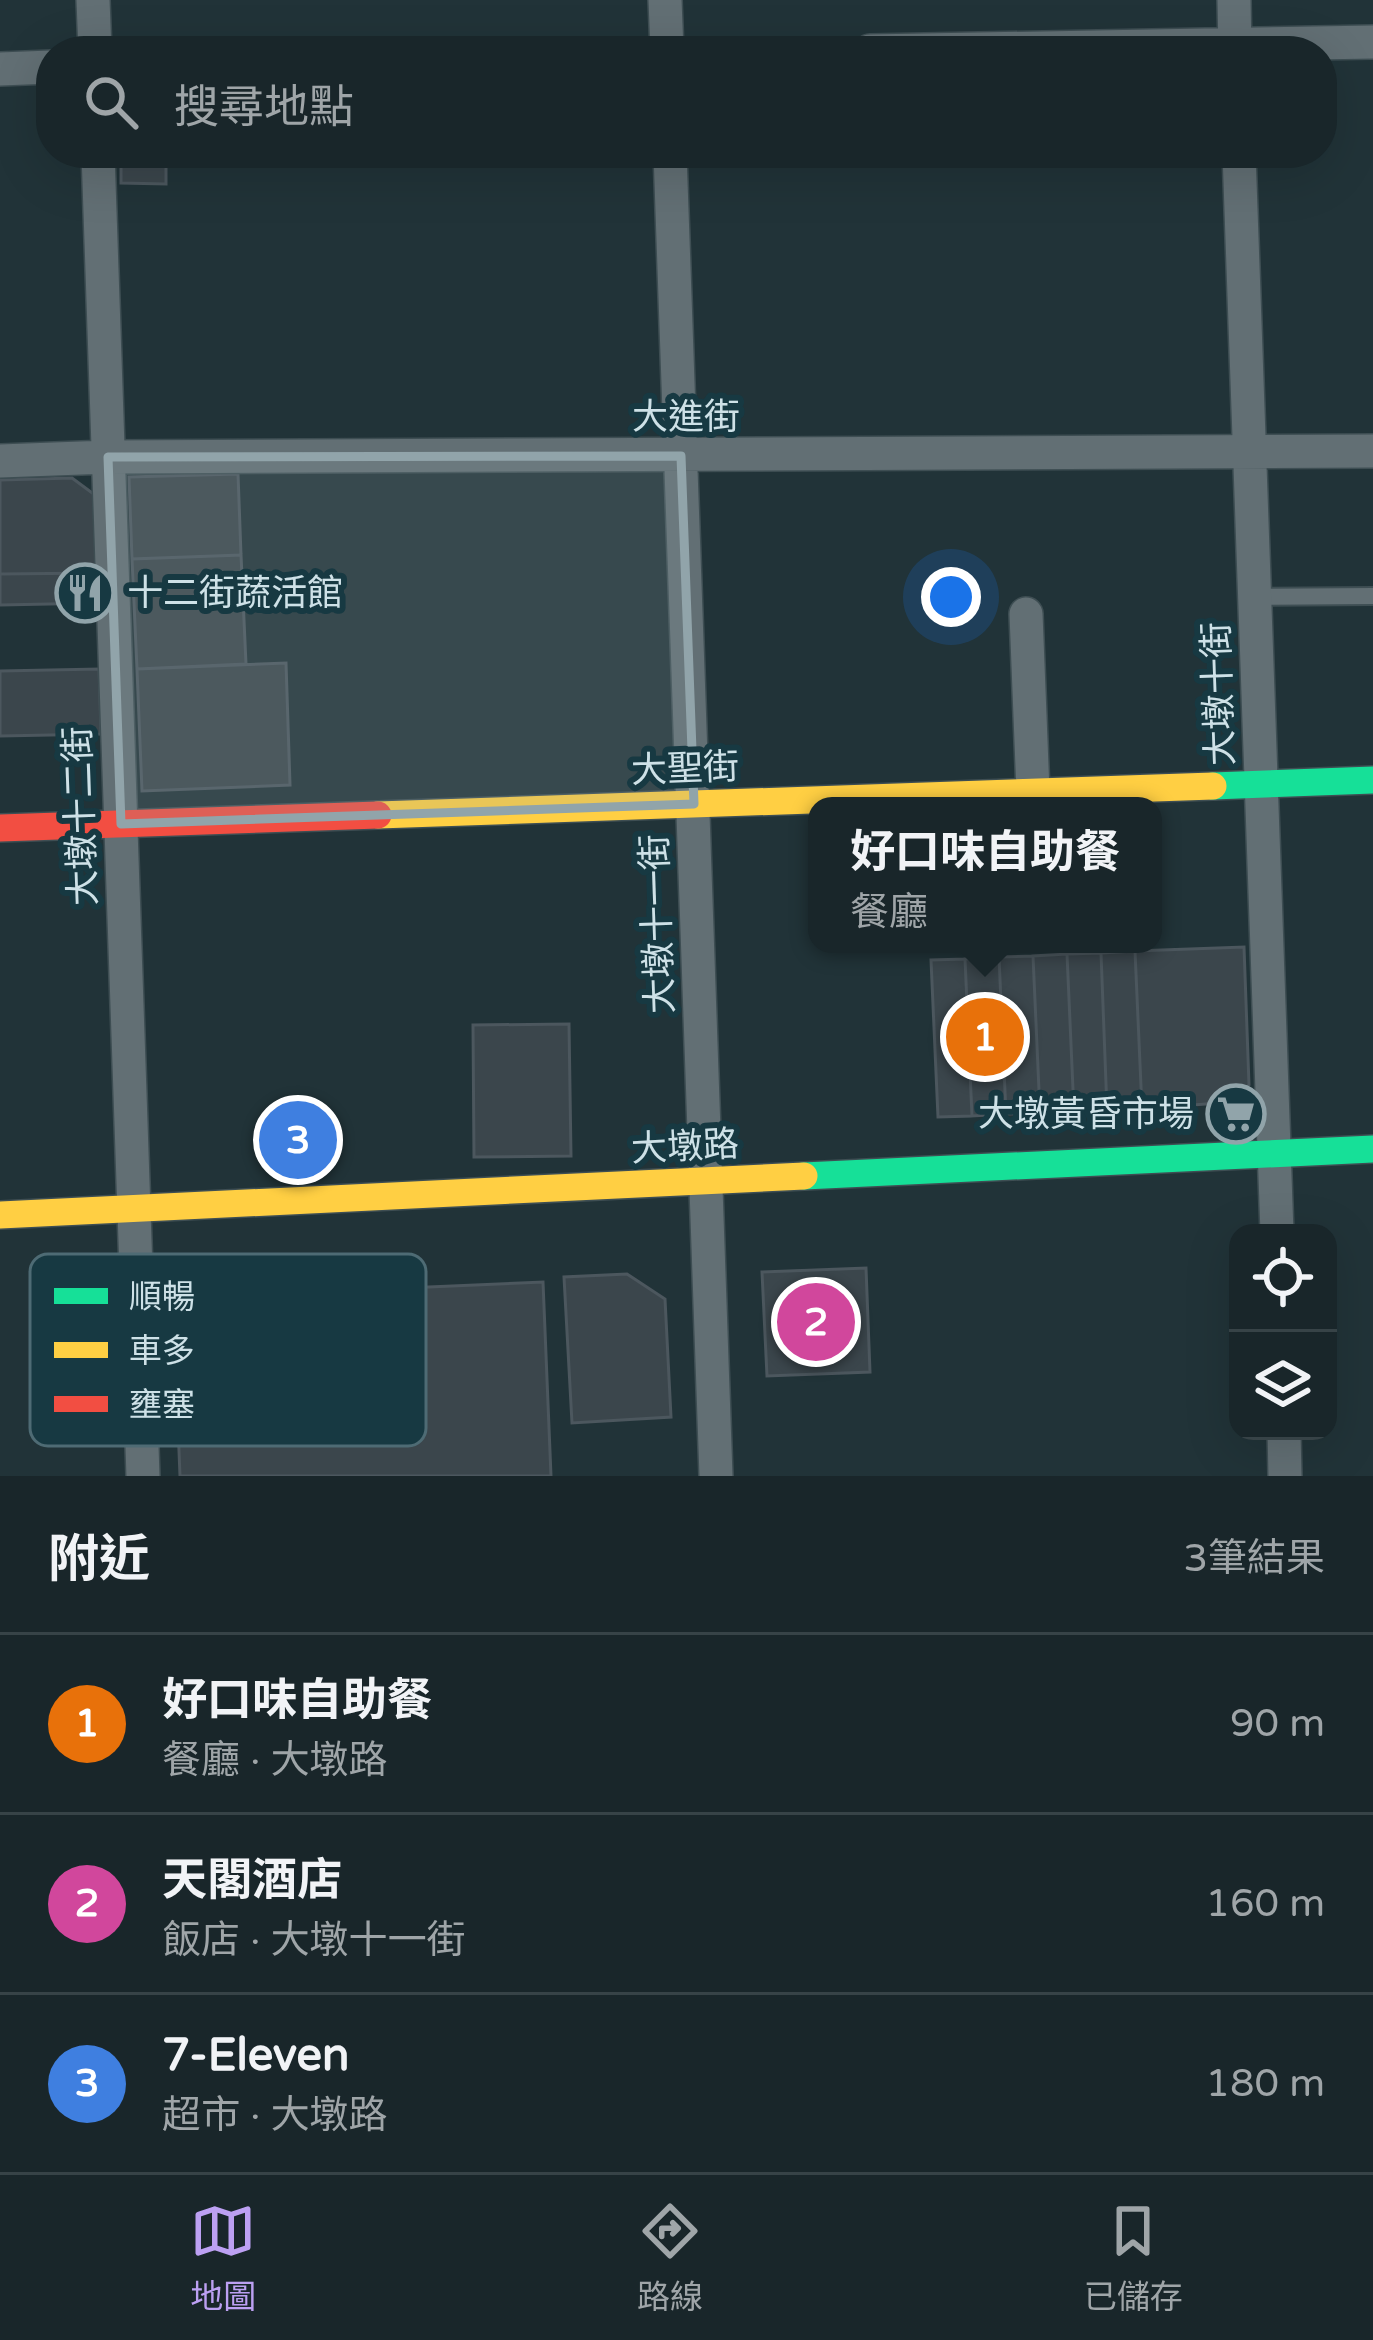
<!DOCTYPE html>
<html lang="zh-TW">
<meta charset="utf-8">
<style>
body{margin:0;font-family:"Varela Round","Noto Sans TC",sans-serif;background:#222e32;color:#f1f3f6}
.controls{position:absolute;right:36px;bottom:36px;display:grid;overflow:hidden;border-radius:24px;box-shadow:0 12px 48px #0002}
.controls button{width:108px;height:108px;display:grid;place-items:center;padding:0;border:0;border-bottom:3px solid #374347;background:#19262a;color:#f1f3f6;font:60px sans-serif}
.you{position:absolute;left:951px;top:597px;width:42px;height:42px;margin:-30px;border:9px solid #fff;border-radius:50%;background:#1a73e8;box-shadow:0 0 0 18px #1a73e833}
.badge{display:grid;place-items:center;width:78px;height:78px;border-radius:50%;background:#bca0f2;color:#fff;font-size:39px;font-weight:700}
.pin{position:absolute;translate:-50% -50%;border:6px solid #fff;box-shadow:0 3px 12px #0006}
.popup{position:absolute;left:808px;top:797px;width:354px;height:156px;box-sizing:border-box;display:grid;place-content:center;border-radius:24px;background:#19262a;filter:drop-shadow(0 3px 9px #0005);font-size:39px;white-space:nowrap;color:#9fa5a8}
.popup b{font-size:45px;color:#f1f3f6}
.popup::after{content:'';position:absolute;left:50%;top:100%;margin-left:-24px;border:24px solid transparent;border-top-color:#19262a}
.list{margin:0;padding:0;list-style:none}
h2{display:flex;justify-content:space-between;align-items:center;height:156px;margin:0;padding:0 48px;font-size:51px}
h2 small{font-size:39px;font-weight:400;color:#9fa5a8}
.list li{display:grid;grid-template-columns:78px 1fr auto;gap:36px;align-items:center;box-sizing:border-box;height:180px;padding:0 48px;border-top:3px solid #374347}
.list b{display:block;font-size:45px;white-space:nowrap}
.list p{margin:0;font-size:39px;white-space:nowrap;color:#9fa5a8}
.list em{font-size:39px;font-style:normal;color:#9fa5a8}
.icon{flex:none;width:66px;height:66px;fill:none;stroke:currentColor;stroke-width:2;stroke-linecap:round;stroke-linejoin:round}
.map{position:relative;flex:none;width:1373px;height:1476px;overflow:hidden}
.search{position:absolute;background:#19262a;box-shadow:0 12px 48px #0002;left:36px;right:36px;top:36px;height:132px;display:flex;align-items:center;gap:30px;box-sizing:border-box;padding:0 42px;border-radius:48px;color:#9fa5a8;font-size:45px}
.sheet{height:696px;background:#19262a}
nav{display:flex;justify-content:space-around;align-items:center;box-sizing:border-box;height:168px;border-top:3px solid #374347;background:#19262a;font-size:33px;color:#9fa5a8}
nav a{display:grid;justify-items:center;gap:6px}
nav .on{color:#bca0f2}
.map>svg:first-child{display:block}
.building{fill:#3b464c;stroke:#4c575e;stroke-width:3}
.lines{fill:none;stroke-linecap:round;stroke-linejoin:round}
.lane-casing{stroke:#3e4e53;stroke-width:20}
.street-casing{stroke:#3e4e53;stroke-width:36}
.fast-casing{stroke:#3e4e53;stroke-width:30}
.slow-casing{stroke:#3e4e53;stroke-width:30}
.jam-casing{stroke:#3e4e53;stroke-width:30}
.lane{stroke:#626f74;stroke-width:16}
.street{stroke:#626f74;stroke-width:33}
.fast{stroke:#16e098;stroke-width:27}
.slow{stroke:#ffcf43;stroke-width:27}
.jam{stroke:#f24e42;stroke-width:27}
.marked{fill:#91a4aa;fill-opacity:0.2;stroke:#91a4aa;stroke-width:9;stroke-linejoin:round}
.labels{text-anchor:middle;dominant-baseline:central;stroke-width:12;stroke-linejoin:round;paint-order:stroke}
.street-label{font-size:36px;fill:#cee1e7;stroke:#173942}
.poi-label{font-size:36px;fill:#cee1e7;stroke:#173942;text-anchor:start}
.key{fill:#173942;stroke:#4e6b74;stroke-width:3}
.key-label{font-size:33px;fill:#cee1e7}
</style>
<div class="map">
<svg width="1373" height="1476" viewBox="0 0 1373 1476">
<rect width="100%" height="100%" fill="#213338"/>
<path class="building" d="M121 153H166V184L121 183Z
M238 474 241 555 132 559 129 477Z
M72 478 95 495 97 573 0 574V480Z
M241 555 246 664 137 669 132 559Z
M97 573 98 603 0 605V574Z
M286 663 290 785 142 791 137 669Z
M99 669 101 734 0 736V671Z
M1244 947 1249 1085 1231 1102 1142 1109 1135 951Z
M1135 951 1142 1109 1107 1110 1101 953Z
M1101 953 1107 1110 1074 1112 1067 954Z
M1067 954 1074 1112 1040 1113 1033 956Z
M1033 956 1040 1113 1006 1114 999 957Z
M999 957 1006 1114 972 1116 965 959Z
M965 959 972 1116 938 1117 931 960Z
M569 1024 571 1156 474 1157 473 1025Z
M866 1268 870 1372 767 1376 762 1272Z
M627 1274 665 1299 671 1417 572 1423 564 1277Z
M543 1282 551 1476H180L173 1298Z"/>
<g class="lines">
<defs>
<path id="lane" d="M1255 597 1373 596"/>
<path id="street" d="M93 0 95 51
M665 0 667 51
M1234 0 1235 51
M870 51 1373 42
M0 69 51 67
M98 153 143 1476
M670 153 716 1476
M1239 153 1277 1233
M0 461 108 457 1373 451
M1026 614 1033 792
M1284 1431 1285 1476"/>
<path id="fast" d="M1213 786 1373 780
M804 1176 1373 1149"/>
<path id="slow" d="M378 815 1213 786
M0 1215 804 1176"/>
<path id="jam" d="M0 828 378 815"/>
</defs>
<use href="#lane" class="lane-casing"/>
<use href="#street" class="street-casing"/>
<use href="#fast" class="fast-casing"/>
<use href="#slow" class="slow-casing"/>
<use href="#jam" class="jam-casing"/>
<use href="#lane" class="lane"/>
<use href="#street" class="street"/>
<use href="#fast" class="fast"/>
<use href="#slow" class="slow"/>
<use href="#jam" class="jam"/>
</g>
<path class="marked" d="M681 456 694 804 121 824 108 457Z"/>
<defs>
<symbol id="restaurant-ring" viewBox="-11 -11 22 22"><circle r="9.5" fill="#173942" stroke="#91a4aa" stroke-width="1.5"/><path d="M-5-6h1v4h1v-4h1v4h1v-4h1v5L-1.5 .5V6h-2V.5L-5-1ZM5-6V6H3V1.5H1.5Q1.5-4 5-6Z" fill="#91a4aa"/></symbol>
<symbol id="supermarket-ring" viewBox="-11 -11 22 22"><circle r="9.5" fill="#173942" stroke="#91a4aa" stroke-width="1.5"/><path d="M-6-5.5h2.5l.6 2H6L4.5 2H-2.5L-4.4-4H-6ZM-1.5 3.2a1.3 1.3 0 1 0 .1 0ZM3 3.2a1.3 1.3 0 1 0 .1 0Z" fill="#91a4aa"/></symbol>
</defs>
<g fill-rule="evenodd">
<use href="#restaurant-ring" x="52" y="560" width="66" height="66"/>
<use href="#supermarket-ring" x="1203" y="1081" width="66" height="66"/>
</g>
<g class="labels">
<g class="street-label">
<text x="686" y="417">大進街</text>
<text transform="translate(1219 694) rotate(-92)">大墩十街</text>
<text transform="translate(685 769) rotate(-2)">大聖街</text>
<text transform="translate(81 816) rotate(-92)">大墩十二街</text>
<text transform="translate(658 924) rotate(-92)">大墩十一街</text>
<text transform="translate(685 1147) rotate(-3)">大墩路</text>
</g>
<g class="poi-label">
<text x="127" y="593">十二街蔬活館</text>
<text x="1194" y="1114" text-anchor="end">大墩黃昏市場</text>
</g>
</g>
<rect x="30" y="1254" width="396" height="192" rx="18" class="key"/>
<rect x="54" y="1288" width="54" height="16" fill="#16e098"/>
<rect x="54" y="1342" width="54" height="16" fill="#ffcf43"/>
<rect x="54" y="1396" width="54" height="16" fill="#f24e42"/>
<g class="key-label">
<text x="129" y="1308">順暢</text>
<text x="129" y="1362">車多</text>
<text x="129" y="1416">壅塞</text>
</g>
</svg>
<div class="controls">
<button><svg class="icon" aria-label="locate" viewBox="0 0 24 24"><circle cx="12" cy="12" r="6"/><path d="M12 2v4M12 18v4M2 12h4M18 12h4"/></svg></button>
<button><svg class="icon" aria-label="layers" viewBox="0 0 24 24"><path d="M12 4l9 5-9 5-9-5zM3 14l9 5 9-5"/></svg></button>
</div>
<div class="you"></div>
<div class="pin badge" style="left:985px;top:1037px;background:#e8710a">1</div>
<div class="popup"><b>好口味自助餐</b>餐廳</div>
<div class="pin badge" style="left:816px;top:1322px;background:#d1479c">2</div>
<div class="pin badge" style="left:298px;top:1140px;background:#3f7fe0">3</div>
<div class="search"><svg class="icon" aria-label="search" viewBox="0 0 24 24"><circle cx="10" cy="10" r="6"/><path d="M15 15l6 6"/></svg>搜尋地點</div>
</div>
<section class="sheet">
<h2>附近<small>3筆結果</small></h2>
<ul class="list">
<li><span class="badge" style="background:#e8710a">1</span><div><b>好口味自助餐</b><p>餐廳 · 大墩路</p></div><em>90 m</em></li>
<li><span class="badge" style="background:#d1479c">2</span><div><b>天閣酒店</b><p>飯店 · 大墩十一街</p></div><em>160 m</em></li>
<li><span class="badge" style="background:#3f7fe0">3</span><div><b>7-Eleven</b><p>超市 · 大墩路</p></div><em>180 m</em></li>
</ul>
</section>
<nav>
<a class="on"><svg class="icon" aria-label="map" viewBox="0 0 24 24"><path d="M3 6l6-2 6 2 6-2v14l-6 2-6-2-6 2zM9 4v14M15 6v14"/></svg>地圖</a>
<a><svg class="icon" aria-label="directions" viewBox="0 0 24 24"><path d="M12 3l9 9-9 9-9-9zM9 14v-3h6M13 9l2 2-2 2"/></svg>路線</a>
<a><svg class="icon" aria-label="saved" viewBox="0 0 24 24"><path d="M7 4h10v16l-5-4-5 4z"/></svg>已儲存</a>
</nav>
